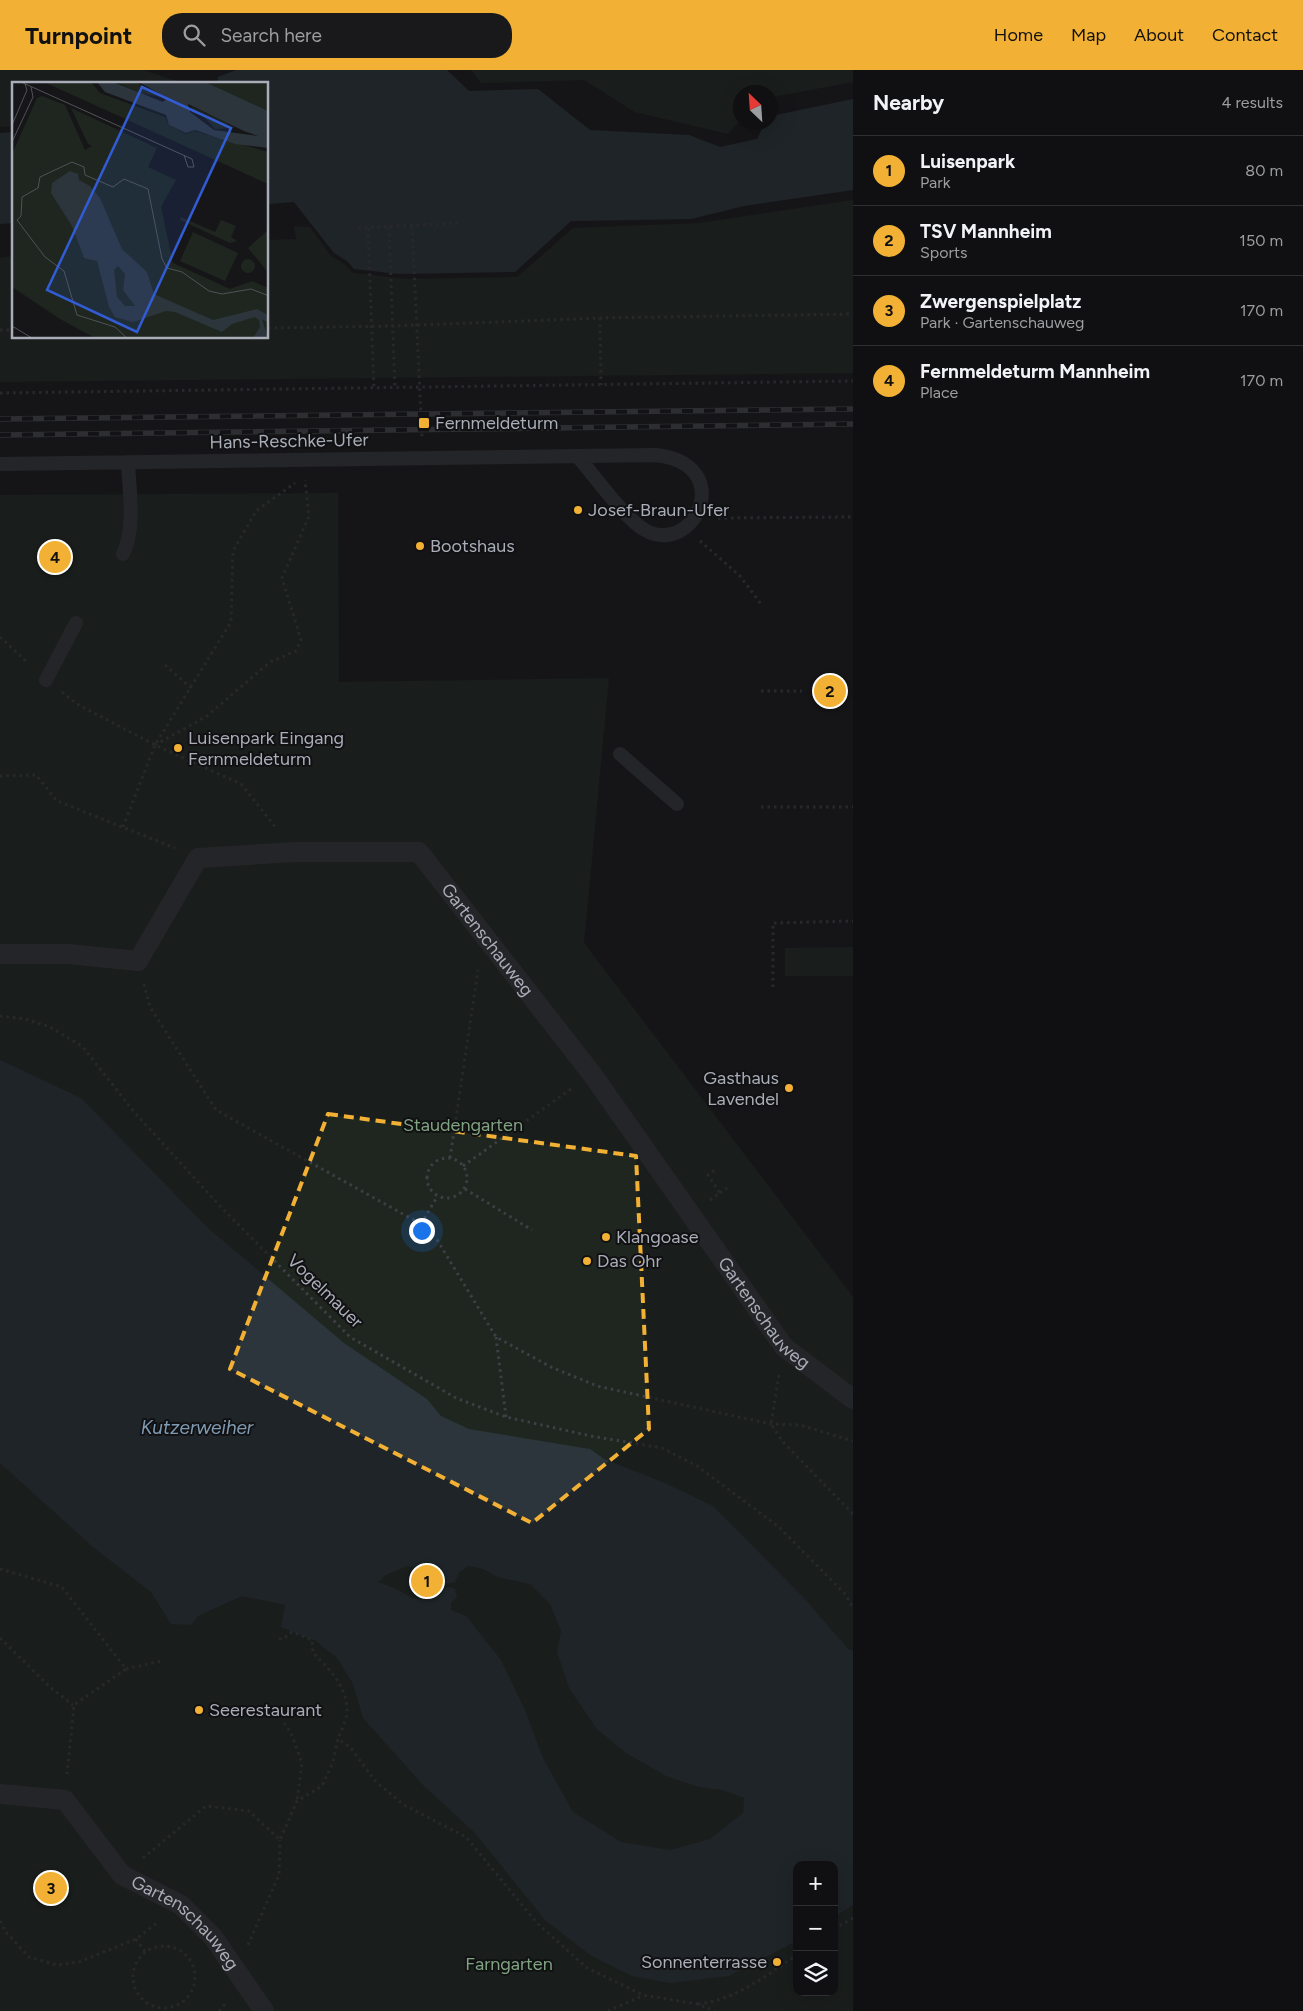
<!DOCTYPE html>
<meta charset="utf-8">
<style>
body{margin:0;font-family:Figtree,sans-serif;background:#19191b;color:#f1f3f6}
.controls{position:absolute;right:15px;bottom:15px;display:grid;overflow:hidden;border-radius:10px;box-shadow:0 5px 20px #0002}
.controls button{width:45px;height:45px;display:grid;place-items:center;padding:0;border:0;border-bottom:1px solid #303032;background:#101012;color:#f1f3f6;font:25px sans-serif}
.compass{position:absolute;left:733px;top:15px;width:45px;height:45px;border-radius:50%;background:#101012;box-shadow:0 5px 20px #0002;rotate:335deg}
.you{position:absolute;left:421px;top:1160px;width:18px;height:18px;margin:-12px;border:4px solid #fff;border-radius:50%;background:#1a73e8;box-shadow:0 0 0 8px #1a73e833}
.badge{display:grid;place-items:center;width:32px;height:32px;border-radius:50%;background:#f2b134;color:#111;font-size:16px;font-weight:700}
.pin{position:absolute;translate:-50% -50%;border:2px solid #fff;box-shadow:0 1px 5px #0006}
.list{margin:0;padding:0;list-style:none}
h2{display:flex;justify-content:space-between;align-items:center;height:65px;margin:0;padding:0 20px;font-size:21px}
h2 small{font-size:16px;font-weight:400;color:#9c9d9f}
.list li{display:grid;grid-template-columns:32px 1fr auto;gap:15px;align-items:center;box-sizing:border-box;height:70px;padding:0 20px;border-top:1px solid #303032}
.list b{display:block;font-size:19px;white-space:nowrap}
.list p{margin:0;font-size:16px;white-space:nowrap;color:#9c9d9f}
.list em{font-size:16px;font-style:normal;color:#9c9d9f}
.icon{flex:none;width:28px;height:28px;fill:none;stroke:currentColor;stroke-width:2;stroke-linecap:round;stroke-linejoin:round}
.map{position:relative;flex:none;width:853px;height:1941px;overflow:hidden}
header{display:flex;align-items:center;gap:30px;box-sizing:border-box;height:70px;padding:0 25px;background:#f2b134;color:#111}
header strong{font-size:24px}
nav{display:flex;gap:28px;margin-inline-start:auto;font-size:18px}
.search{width:350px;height:45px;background:#19191b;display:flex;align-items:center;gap:12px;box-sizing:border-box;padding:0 18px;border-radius:20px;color:#9c9d9f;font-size:19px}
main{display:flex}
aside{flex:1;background:#101012}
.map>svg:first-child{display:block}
.green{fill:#1e261f;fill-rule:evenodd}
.water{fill:#2c353c;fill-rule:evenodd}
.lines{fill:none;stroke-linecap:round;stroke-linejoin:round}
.path{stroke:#3d3f44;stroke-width:3;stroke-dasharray:2.5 4;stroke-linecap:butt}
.service{stroke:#37383d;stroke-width:14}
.pedestrian{stroke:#37383d;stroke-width:20}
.rail-casing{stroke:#4a4c52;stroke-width:5.5}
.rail{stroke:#111113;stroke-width:4;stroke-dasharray:11;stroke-linecap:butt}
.marked{fill:none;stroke:#f2b134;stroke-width:4;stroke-dasharray:10 6;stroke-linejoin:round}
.poi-dot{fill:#f2b134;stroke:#111113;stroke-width:2}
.labels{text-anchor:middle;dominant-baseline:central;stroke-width:4;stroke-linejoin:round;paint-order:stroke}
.poi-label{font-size:18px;fill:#a8adb8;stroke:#111113;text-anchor:start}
.street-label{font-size:18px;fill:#a8adb8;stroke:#111113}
.park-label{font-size:18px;fill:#7fa381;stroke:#111113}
.water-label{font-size:19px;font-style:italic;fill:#7f9bb3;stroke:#111113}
.inset-road{fill:none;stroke:#505258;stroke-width:1}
.view{fill:#325cd3;fill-opacity:0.15;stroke:#325cd3;stroke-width:2.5}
.inset-edge{fill:none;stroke:#a8adb8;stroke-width:2.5}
</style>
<header>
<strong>Turnpoint</strong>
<div class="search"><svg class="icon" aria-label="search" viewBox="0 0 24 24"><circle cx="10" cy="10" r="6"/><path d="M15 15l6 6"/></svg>Search here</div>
<nav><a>Home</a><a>Map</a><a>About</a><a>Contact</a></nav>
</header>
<main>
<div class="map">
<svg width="853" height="1941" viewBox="0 0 853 1941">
<rect width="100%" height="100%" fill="#161618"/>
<path class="green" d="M0 0H143L186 14H14V56L0 57Z
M471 0H853V12L778 26 771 30V22H741L740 51 728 64 635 42 584 10 481 13Z
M853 130V303L0 312V188L14 186V268H268V170L296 169 294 156 310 157 331 186 343 193 353 203 407 209 517 207 573 158 699 153Z
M338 423 339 612 609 608 584 873 853 1227V1941H0V425ZM797 1795H834V1922H797Z
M853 877V906H785V878Z"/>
<path class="water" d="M236 0H447L469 21 538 19 590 60 689 65 720 77 757 69 765 53 771 52V46L853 29V120L744 136 691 149 571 151 515 202 399 204 354 199 347 191 334 183 294 132 268 134V14H218V7Z
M14 62V153L0 154V63Z
M0 990 81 1028 208 1158 344 1273 427 1329 441 1346 469 1359 590 1379 604 1389 665 1413 713 1436 804 1528 849 1580H853V1835L834 1847V1795H797V1871L729 1906 670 1913 632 1906 590 1885 545 1850 475 1763 424 1716 363 1648 353 1614 338 1589 316 1571 281 1557 285 1535 242 1526 198 1546 191 1555 171 1554 151 1522 93 1477 0 1393ZM407 1496 416 1498 436 1517 455 1512 459 1502 469 1496 483 1499 498 1507 530 1514 550 1534 561 1561 557 1582 569 1618 596 1658 626 1683 666 1706 699 1717 722 1720 744 1728 743 1743 710 1769 670 1780 621 1772 573 1742 543 1688 525 1640 501 1590 466 1546 451 1540V1533L457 1527 455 1519C444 1513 438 1522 429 1529L412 1528 394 1518 378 1512 386 1505Z"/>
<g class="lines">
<path class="path" d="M412 156 422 368
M389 157 395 319
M358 158 461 153
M368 158 374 319
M600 248 601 315
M268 258 394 256 600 248 853 244
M0 260H14
M0 323 853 311
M718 448 853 447
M700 471 740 506 761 534
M0 567 29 594
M165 595 191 618
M761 621H802
M62 622 77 634 155 675 241 714 277 759
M155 675 207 646 270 592 296 581 301 570 282 508 309 446 305 410
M0 706 36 705 57 731 175 778
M761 737H853
M123 757 155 675 231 552 233 481 256 441 295 413
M144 914 150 937 216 1040 421 1154 436 1168 496 1267 551 1297 597 1316 771 1354 800 1355 853 1371
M773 917V853L853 851
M0 946 25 949 50 957 82 976 135 1043 219 1135 350 1267 456 1328 506 1347 591 1366 662 1378 697 1396 779 1457 845 1524 853 1538
M427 1108a20 20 0 1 1 40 0a20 20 0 1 1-40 0Z
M450 1088 478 900
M463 1096 571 1019
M465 1119 532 1160
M720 1123 727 1118
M710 1130 720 1123 708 1105 715 1100
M421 1154 437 1127
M496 1267 506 1347
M779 1305 771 1354 783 1372 853 1444
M0 1499 62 1517 126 1599 74 1635 67 1704
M0 1568 51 1618 73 1635
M279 1569H283L292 1562 312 1570 313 1583C330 1599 348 1618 347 1643 346 1651 341 1661 338 1669
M126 1599 162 1591
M284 1653 291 1663 302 1693 297 1730
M143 1788 206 1736 249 1741 280 1770 297 1731 322 1716 333 1692 338 1669 350 1677 376 1712 404 1735 466 1767 537 1853 587 1898 643 1925 697 1934 715 1941
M0 1851 5 1861 29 1887 57 1895 79 1892 136 1869 158 1852
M834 1859 853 1848
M136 1869 145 1882
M248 1875 279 1805 280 1770
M133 1907a31 31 0 1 1 62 0a31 31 0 1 1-62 0Z
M698 1934C735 1930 766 1906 797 1885
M219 1941 227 1932
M608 1941 642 1926"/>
<path class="service" d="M0 394 655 385C738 393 695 488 645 460 625 449 595 406 578 387
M123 484C136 457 129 421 128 392
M46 610 76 553
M620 684 677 734"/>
<g class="pedestrian">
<path id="s1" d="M0 884H68L138 891 198 788 295 782H419L592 1004 784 1277 853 1329"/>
<path id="s2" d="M0 1724 65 1730 122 1805 181 1835 213 1867 264 1941"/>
</g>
<defs>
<path id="rail" d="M0 349 853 339
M0 365 853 354"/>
</defs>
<use href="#rail" class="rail-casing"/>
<use href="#rail" class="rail"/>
</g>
<path d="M0 0H853V1941H0ZM328 1044 636 1086 649 1359 532 1453 230 1299Z" fill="#161618" fill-opacity=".55" fill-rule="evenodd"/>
<path class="marked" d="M328 1044 636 1086 649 1359 532 1453 230 1299Z"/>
<g class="poi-dot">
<rect x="418" y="347" width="12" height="12" rx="2.5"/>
<circle cx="578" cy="440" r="5"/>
<circle cx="420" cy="476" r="5"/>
<circle cx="178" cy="678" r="5"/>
<circle cx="789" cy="1018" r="5"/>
<circle cx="606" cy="1167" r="5"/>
<circle cx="587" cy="1191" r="5"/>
<circle cx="199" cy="1640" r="5"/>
<circle cx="777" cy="1892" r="5"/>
</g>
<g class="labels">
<g class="poi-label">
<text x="435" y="353">Fernmeldeturm</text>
<text x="588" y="440">Josef-Braun-Ufer</text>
<text x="430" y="476">Bootshaus</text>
<text x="188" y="668">Luisenpark Eingang<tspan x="188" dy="21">Fernmeldeturm</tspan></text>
<text x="779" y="1008" text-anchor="end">Gasthaus<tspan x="779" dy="21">Lavendel</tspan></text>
<text x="616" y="1167">Klangoase</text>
<text x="597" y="1191">Das Ohr</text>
<text x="209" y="1640">Seerestaurant</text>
<text x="767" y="1892" text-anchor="end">Sonnenterrasse</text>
</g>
<g class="street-label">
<text transform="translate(289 371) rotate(-1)">Hans-Reschke-Ufer</text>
<text stroke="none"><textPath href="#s1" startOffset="590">Gartenschauweg</textPath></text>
<text transform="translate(325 1221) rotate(44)">Vogelmauer</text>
<text stroke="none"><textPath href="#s1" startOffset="1055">Gartenschauweg</textPath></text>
<text stroke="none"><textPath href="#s2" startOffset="240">Gartenschauweg</textPath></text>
</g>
<g class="park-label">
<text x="463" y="1055">Staudengarten</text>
<text x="509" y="1894">Farngarten</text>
</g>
<g class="water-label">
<text x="197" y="1357">Kutzerweiher</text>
</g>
</g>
<g transform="translate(12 12)">
<rect width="256" height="256" fill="#161618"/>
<path d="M32 0H79L88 11 153 35 157 43 174 52 182 49 256 70V102ZM104 0H124L149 15 128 11ZM191 0H256V30ZM30 14 53 23 73 68 80 64 76 62 59 26 145 66 136 85 164 98 149 125 161 181 218 207 240 199 256 206V256H83L48 237 0 205V72L25 16ZM180 25 213 40 223 46 203 47 191 34 180 30ZM169 135 203 150 209 138 224 144 219 155 225 159 218 161 168 138ZM256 148 257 188 255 189 236 166ZM181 150 226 171 213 199 168 179ZM229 184a7 7 0 1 1 14 0a7 7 0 1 1-14 0Z" fill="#1e261f"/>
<path d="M85 0H101L151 20 155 16 127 0H193L256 29V66L223 62 183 48 174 51 157 43 154 33 93 10ZM176 22 232 49 246 54 202 48 178 30ZM58 89 66 92 67 98 78 104 88 116 110 167 135 190 142 212 201 238 245 227 256 233V241L250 237 256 256H241L248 245 247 238 243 235 220 242 210 250 163 230 154 229 121 240 103 235 97 225 85 179 72 176 60 144 39 111 40 101ZM106 184 113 192 111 208 123 224H113L105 215 102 188Z" fill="#2c353c" fill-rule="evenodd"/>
<path class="inset-road" d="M9 0 180 77 182 85H176L172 73M0 43 15 8 13 2M0 60 21 15 19 5M0 244 20 256M115 256 103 245 65 233 52 189 33 175 5 138 9 134 10 115 26 106 28 95 60 80 72 85 73 93 101 105 112 97 136 107 150 177 155 186 170 190 197 209 210 212 239 207 257 214"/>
<path class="view" d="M130 5 219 46 125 250 35 208Z"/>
<rect width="256" height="256" class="inset-edge"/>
</g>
</svg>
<div class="controls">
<button>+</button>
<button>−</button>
<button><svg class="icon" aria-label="layers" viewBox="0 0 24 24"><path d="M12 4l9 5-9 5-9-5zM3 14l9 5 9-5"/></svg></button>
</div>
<svg class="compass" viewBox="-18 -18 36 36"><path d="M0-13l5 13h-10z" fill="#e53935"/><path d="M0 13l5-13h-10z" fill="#9c9d9f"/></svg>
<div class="you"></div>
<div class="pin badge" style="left:427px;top:1511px">1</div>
<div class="pin badge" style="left:830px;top:621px">2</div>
<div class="pin badge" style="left:51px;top:1818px">3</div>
<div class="pin badge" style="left:55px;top:487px">4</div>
</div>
<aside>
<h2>Nearby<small>4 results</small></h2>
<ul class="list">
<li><span class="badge">1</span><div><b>Luisenpark</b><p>Park</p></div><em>80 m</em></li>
<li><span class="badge">2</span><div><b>TSV Mannheim</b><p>Sports</p></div><em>150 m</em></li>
<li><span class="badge">3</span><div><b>Zwergenspielplatz</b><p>Park · Gartenschauweg</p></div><em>170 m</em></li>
<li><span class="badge">4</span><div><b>Fernmeldeturm Mannheim</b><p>Place</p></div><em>170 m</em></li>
</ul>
</aside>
</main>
